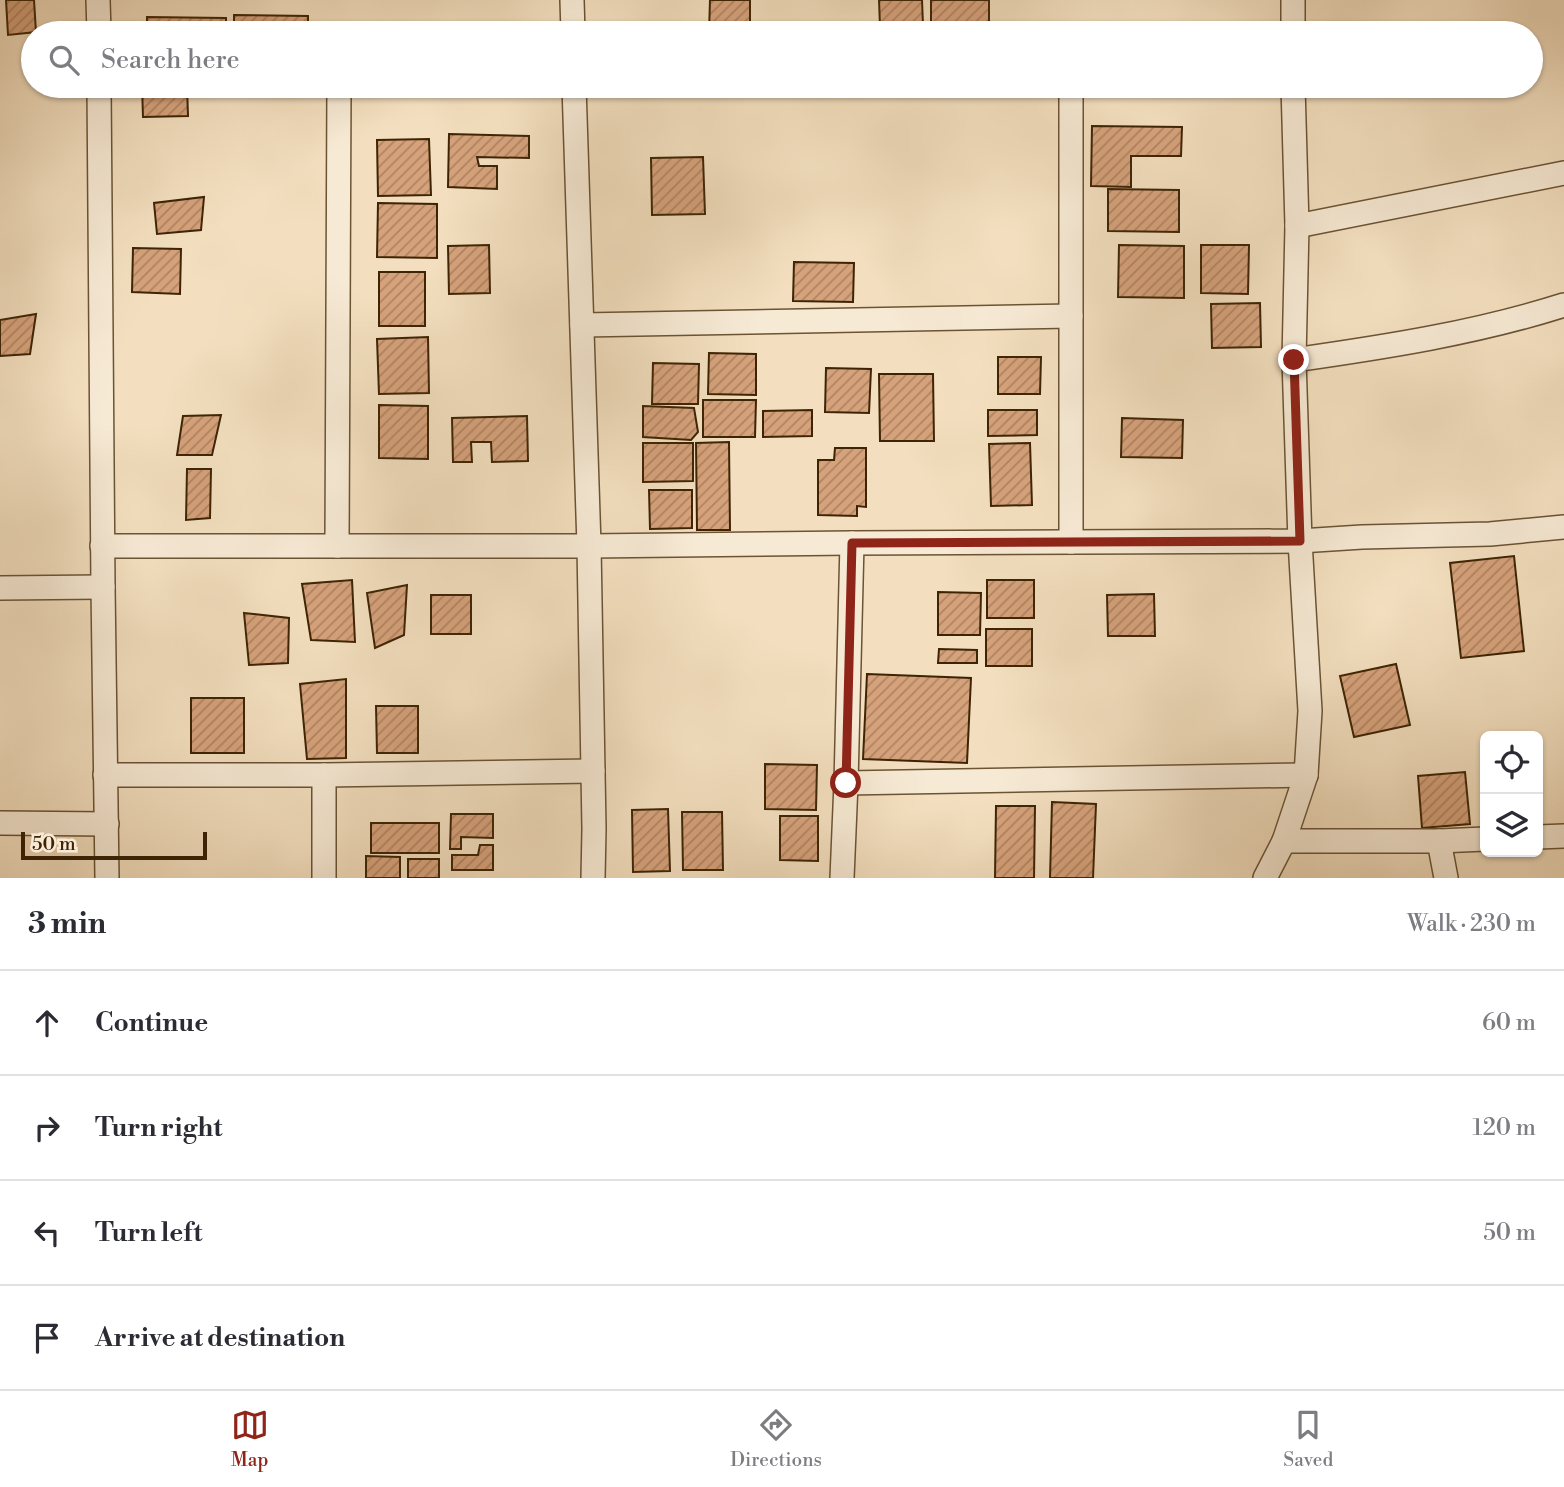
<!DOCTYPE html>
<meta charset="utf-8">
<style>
:root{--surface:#fff;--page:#f2f2f3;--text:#2b2b33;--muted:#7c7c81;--line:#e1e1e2;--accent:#8f2418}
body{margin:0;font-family:"Libre Bodoni",serif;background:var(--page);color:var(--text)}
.controls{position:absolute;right:21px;bottom:21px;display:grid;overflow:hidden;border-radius:10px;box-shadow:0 2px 5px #0004}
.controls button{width:63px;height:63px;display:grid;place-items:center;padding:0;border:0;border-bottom:2px solid var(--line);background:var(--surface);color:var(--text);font:35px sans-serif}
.scale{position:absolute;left:21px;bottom:18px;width:186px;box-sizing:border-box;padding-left:7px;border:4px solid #3e2405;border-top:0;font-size:19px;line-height:24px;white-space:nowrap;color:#3e2405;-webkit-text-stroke:5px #f7ead5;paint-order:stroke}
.stop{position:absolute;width:21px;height:21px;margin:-16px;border:5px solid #8f2418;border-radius:50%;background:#fff}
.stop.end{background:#8f2418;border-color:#fff;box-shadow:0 2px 7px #0008}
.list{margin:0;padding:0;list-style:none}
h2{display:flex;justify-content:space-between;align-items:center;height:91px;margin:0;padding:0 28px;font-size:30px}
h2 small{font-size:23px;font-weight:400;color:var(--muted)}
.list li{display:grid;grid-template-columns:46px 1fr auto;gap:21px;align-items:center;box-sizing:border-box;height:105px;padding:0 28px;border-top:2px solid var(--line)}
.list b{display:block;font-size:26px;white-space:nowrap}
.list em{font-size:23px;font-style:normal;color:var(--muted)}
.icon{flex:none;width:38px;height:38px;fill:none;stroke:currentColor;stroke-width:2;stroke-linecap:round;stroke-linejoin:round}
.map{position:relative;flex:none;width:1564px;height:878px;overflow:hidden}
.search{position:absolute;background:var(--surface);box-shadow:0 2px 5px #0004;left:21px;right:21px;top:21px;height:77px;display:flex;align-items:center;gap:18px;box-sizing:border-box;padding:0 24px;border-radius:38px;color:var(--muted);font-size:26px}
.sheet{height:511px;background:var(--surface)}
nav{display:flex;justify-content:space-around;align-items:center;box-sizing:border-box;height:98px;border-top:2px solid var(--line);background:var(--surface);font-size:19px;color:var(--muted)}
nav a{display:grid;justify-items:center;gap:4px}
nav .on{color:var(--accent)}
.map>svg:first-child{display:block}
</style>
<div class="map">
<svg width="1564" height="878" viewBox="0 0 1564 878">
<defs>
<pattern id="building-hatch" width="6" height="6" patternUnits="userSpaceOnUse" patternTransform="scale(1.75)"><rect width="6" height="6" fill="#d6a27b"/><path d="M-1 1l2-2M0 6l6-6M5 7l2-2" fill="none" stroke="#af8463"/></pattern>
</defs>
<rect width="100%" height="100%" fill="#f3dfbf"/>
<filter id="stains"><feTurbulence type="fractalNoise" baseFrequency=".00286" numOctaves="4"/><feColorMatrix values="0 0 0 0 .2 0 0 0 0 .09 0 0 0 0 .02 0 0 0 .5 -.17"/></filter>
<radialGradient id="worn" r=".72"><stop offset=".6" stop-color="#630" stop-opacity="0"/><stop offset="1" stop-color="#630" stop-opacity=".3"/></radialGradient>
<g fill="url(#building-hatch)" stroke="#3e2405" stroke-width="2">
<path d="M6,0H34L36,32L8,35Z"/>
<path d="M710,0H750V33H709Z"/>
<path d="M879,0H922L923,25L880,26Z"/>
<rect x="931" y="0" width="58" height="22"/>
<path d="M234,15L308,16V33H234Z"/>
<path d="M147,17L226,18V33H147Z"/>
<path d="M142,86H187L188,116L143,117Z"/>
<path d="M1092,126L1182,127L1181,156H1131V187L1091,186Z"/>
<path d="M449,134L529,136V158L477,157L479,166H497V189L448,187Z"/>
<path d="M429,139L431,195L378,196L377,140Z"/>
<path d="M703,157L705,214L652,215L651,158Z"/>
<path d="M1108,189L1179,190V232L1108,231Z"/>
<path d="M204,197L201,230L157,234L154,203Z"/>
<path d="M378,203L437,204V258L377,257Z"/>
<path d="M489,245L490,293L449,294L448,246Z"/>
<path d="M1119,245L1184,246V298L1118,297Z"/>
<path d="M1201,245H1249L1248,294L1201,293Z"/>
<path d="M133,248L181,249L180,294L132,292Z"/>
<path d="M794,262L854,263L853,302L793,301Z"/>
<rect x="379" y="272" width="46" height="54"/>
<path d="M1260,303L1261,347L1212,348L1211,304Z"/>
<path d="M36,314L30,354L0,356V320Z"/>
<path d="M428,337L429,393L379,394L377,339Z"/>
<path d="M709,353L756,354V395L708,394Z"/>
<path d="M998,357H1041L1040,394H998Z"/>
<path d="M653,363L699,364L698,404H652Z"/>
<path d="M826,368L871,369L869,413L825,412Z"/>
<path d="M879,374H933L934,441H880Z"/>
<path d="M703,400H756L755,437H703Z"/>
<path d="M379,405L428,406V459L379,458Z"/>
<path d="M643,406L694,408L698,432L691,440L643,437Z"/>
<path d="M812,410V436L763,437V411Z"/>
<path d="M988,410H1037V435L988,436Z"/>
<path d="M221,415L212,455H177L183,416Z"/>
<path d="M527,416L528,461L492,462L491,442H471L472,462H453L452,418Z"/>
<path d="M1122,418L1183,420L1182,458L1121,457Z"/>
<path d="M729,442L730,530H697L696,443Z"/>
<path d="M643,443H693V481L643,482Z"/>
<path d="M1030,443L1032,505L991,506L989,444Z"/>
<path d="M835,448H866V507L857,506V516L818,515V460H834Z"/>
<path d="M187,469H211L210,518L186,520Z"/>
<path d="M649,490H692V528L650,529Z"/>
<path d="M1514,556L1524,651L1461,658L1450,563Z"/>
<path d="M352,580L355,642L311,640L302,584Z"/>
<rect x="987" y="580" width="47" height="38"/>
<path d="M407,585L404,635L375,648L367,593Z"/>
<path d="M938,592L981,593L980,635H938Z"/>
<path d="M1154,594L1155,636H1108L1107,595Z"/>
<rect x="431" y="595" width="40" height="39"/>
<path d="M244,613L289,618L288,663L249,665Z"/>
<rect x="986" y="629" width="46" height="37"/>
<path d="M939,649L977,650V663H938Z"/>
<path d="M1396,664L1410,725L1354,737L1340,676Z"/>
<path d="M867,674L971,678L967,763L863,759Z"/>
<path d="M346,679V758L307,759L300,684Z"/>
<rect x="191" y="698" width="53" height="55"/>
<path d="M376,706H418V753H377Z"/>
<path d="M765,764L817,765L816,810L765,809Z"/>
<path d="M1465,772L1470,824L1422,828L1418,776Z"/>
<path d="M1052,802L1096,804L1093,878H1050Z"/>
<path d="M996,806H1035L1034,878H995Z"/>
<path d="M668,809L670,871L633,872L632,810Z"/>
<path d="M682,812H722L723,870H683Z"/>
<path d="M451,814H493V838L461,837V849H450Z"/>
<path d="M780,816H818V861L780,860Z"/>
<rect x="371" y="823" width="68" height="30"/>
<path d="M480,845H493V870H452V855H478Z"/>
<path d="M366,856L400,857V878H366Z"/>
<rect x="408" y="859" width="31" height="19"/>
</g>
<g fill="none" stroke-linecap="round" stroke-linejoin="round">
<g stroke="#6b5334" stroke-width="26">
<g id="street">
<path d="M98,0L99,33"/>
<path d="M572,0L573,33"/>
<path d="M1293,0V33"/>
<path d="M99,86L103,587L107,878"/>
<path d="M574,86L589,546L594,829L593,878"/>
<path d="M1071,86V542"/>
<path d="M1297,226L1564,173"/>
<path d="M582,325L1071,316"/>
<path d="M1294,360C1385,347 1476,333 1564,305"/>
<path d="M102,546H589L852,543L1300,541L1362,537L1490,534L1564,527"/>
<path d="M337,546L339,86"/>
<path d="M0,588L103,587"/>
<path d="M105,775H324L593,771"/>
<path d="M846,783L1306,775"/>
<path d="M0,823L107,824"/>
<path d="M1538,837L1564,836"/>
<path d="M1284,841H1439L1485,839"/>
<path d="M1439,841L1446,878"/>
<path d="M324,878V775"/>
<path d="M842,878L846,783L852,543"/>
<path d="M1265,878L1284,841L1306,775L1310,711L1300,541L1294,360L1297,226L1293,86"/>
</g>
</g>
<use href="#street" stroke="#f7ead5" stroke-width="23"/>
</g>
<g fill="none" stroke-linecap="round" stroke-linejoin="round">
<path stroke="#8f2418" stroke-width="9" d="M846,783L852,543L1300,541L1294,360"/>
</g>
<rect width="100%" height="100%" filter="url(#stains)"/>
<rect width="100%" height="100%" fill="url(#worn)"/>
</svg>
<div class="controls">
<button><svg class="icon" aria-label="locate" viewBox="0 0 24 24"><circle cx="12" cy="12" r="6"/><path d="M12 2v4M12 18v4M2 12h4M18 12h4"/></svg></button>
<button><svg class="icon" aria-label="layers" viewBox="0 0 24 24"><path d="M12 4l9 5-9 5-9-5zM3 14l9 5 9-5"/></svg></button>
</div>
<div class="scale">50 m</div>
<div class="stop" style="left:846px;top:783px"></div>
<div class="stop end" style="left:1294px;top:360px"></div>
<div class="search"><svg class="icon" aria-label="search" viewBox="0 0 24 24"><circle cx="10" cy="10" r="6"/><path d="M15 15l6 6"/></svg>Search here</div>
</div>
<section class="sheet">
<h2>3 min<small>Walk · 230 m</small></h2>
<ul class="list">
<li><svg class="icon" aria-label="ahead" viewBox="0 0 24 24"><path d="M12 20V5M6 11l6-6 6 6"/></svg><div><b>Continue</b></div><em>60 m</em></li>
<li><svg class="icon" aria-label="right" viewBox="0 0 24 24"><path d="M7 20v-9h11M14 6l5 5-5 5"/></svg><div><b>Turn right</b></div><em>120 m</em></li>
<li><svg class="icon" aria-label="left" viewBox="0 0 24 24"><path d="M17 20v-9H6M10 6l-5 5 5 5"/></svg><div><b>Turn left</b></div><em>50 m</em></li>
<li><svg class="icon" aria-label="arrive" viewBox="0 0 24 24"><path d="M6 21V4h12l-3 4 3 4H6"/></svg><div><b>Arrive at destination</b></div></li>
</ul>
</section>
<nav>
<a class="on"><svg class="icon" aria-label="map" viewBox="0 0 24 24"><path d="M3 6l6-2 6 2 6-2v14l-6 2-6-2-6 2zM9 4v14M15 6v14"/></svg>Map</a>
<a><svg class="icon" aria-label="directions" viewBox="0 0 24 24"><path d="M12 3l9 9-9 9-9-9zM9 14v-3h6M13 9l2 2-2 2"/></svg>Directions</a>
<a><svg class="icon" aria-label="saved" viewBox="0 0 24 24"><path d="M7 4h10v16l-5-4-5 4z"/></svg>Saved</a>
</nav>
